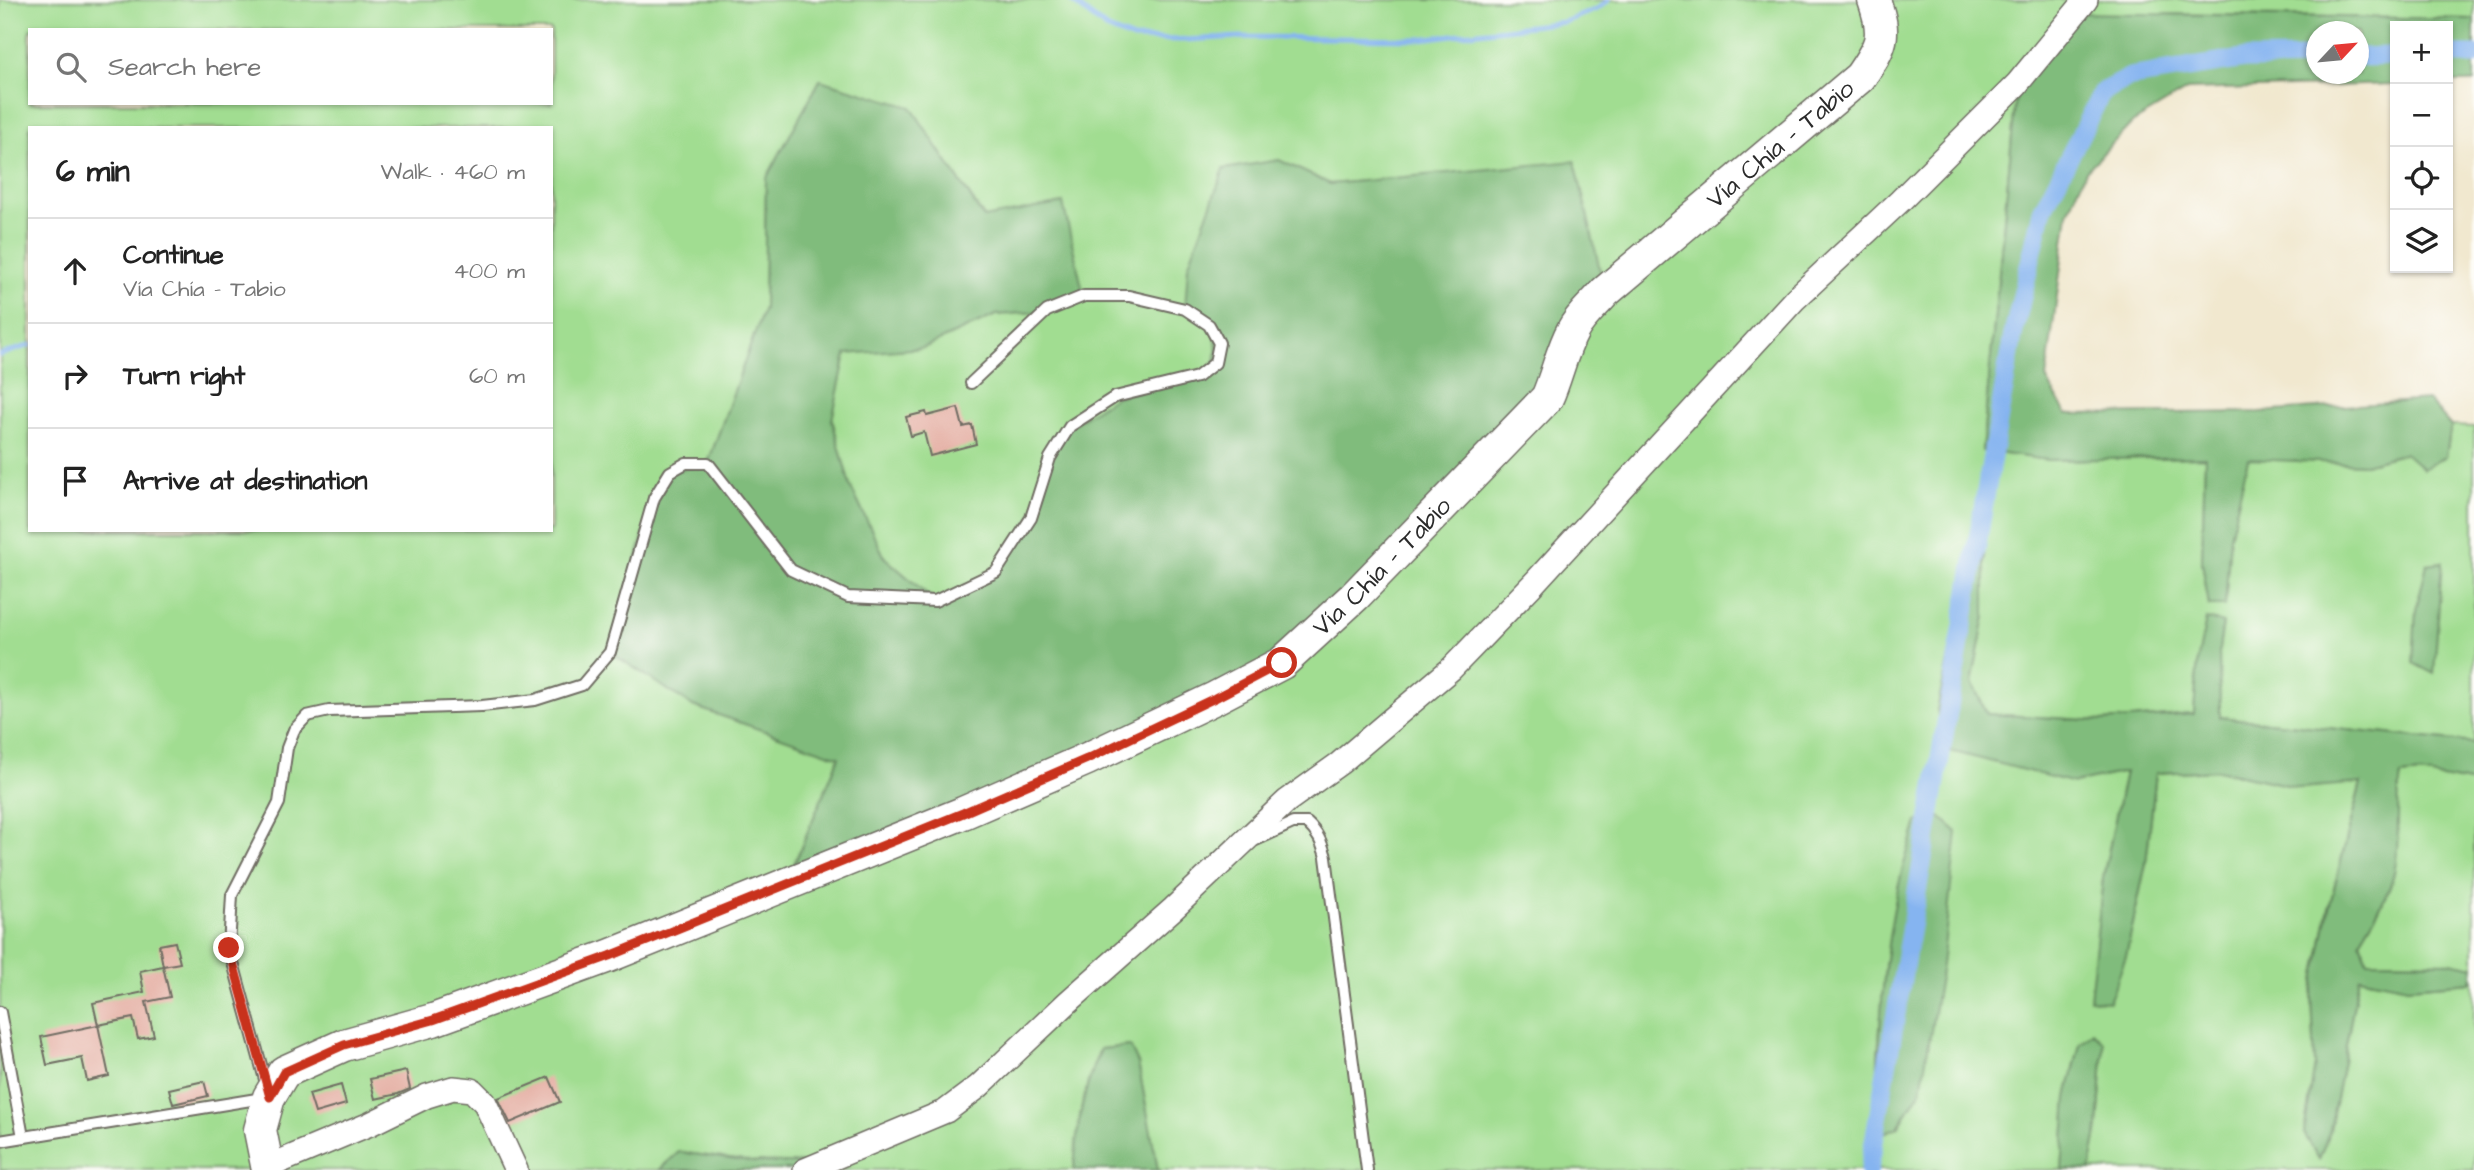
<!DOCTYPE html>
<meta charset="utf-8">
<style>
:root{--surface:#fff;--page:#f6f6f6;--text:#222;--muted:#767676;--line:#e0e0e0}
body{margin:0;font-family:"Architects Daughter",sans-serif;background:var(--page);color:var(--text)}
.controls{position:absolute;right:21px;top:21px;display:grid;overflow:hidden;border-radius:0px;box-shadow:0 2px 5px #0004}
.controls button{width:63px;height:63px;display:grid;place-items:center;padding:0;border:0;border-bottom:2px solid var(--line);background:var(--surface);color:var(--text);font:35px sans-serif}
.compass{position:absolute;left:2306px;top:21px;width:63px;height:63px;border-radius:50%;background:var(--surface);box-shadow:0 2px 5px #0004;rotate:64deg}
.stop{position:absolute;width:21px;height:21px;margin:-16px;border:5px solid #c8321e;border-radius:50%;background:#fff}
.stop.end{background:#c8321e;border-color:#fff;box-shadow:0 2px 7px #0008}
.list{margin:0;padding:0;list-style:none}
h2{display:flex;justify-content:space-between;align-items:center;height:91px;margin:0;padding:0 28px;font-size:30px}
h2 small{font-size:23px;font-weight:400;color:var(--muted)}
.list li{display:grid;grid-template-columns:46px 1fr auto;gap:21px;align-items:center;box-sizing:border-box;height:105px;padding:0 28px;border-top:2px solid var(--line)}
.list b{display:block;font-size:26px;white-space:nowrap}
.list p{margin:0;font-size:23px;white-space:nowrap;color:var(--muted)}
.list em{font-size:23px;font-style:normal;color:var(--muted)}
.icon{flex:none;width:38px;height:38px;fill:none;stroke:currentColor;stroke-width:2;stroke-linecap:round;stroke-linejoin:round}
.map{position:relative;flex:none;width:2474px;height:1170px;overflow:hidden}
.search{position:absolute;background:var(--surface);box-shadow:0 2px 5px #0004;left:28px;top:28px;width:525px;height:77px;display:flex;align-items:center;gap:18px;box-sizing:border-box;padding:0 24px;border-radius:0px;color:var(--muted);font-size:26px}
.panel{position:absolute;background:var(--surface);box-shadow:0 2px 5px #0004;left:28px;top:126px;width:525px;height:406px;border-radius:0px}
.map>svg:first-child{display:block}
</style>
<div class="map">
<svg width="2474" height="1170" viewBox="0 0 2474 1170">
<rect width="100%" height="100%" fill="#fdfcf7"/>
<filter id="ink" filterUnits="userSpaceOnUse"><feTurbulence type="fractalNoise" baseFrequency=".0143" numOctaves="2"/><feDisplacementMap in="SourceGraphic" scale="14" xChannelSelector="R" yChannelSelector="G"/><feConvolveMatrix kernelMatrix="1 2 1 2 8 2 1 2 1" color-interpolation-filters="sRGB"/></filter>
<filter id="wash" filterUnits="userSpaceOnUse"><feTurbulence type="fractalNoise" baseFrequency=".00686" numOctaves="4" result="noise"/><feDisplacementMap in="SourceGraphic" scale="28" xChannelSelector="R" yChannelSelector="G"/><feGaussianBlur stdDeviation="1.57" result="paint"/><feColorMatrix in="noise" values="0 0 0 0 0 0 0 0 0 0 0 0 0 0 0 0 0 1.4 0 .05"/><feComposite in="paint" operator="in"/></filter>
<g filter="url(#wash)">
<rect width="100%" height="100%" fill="#f1e8cf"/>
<g fill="#a1dd91" stroke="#66845e" stroke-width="2" fill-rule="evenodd">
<path d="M0,0H2474V19L2167,14L2017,84L1982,451L2048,460L2205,457L2202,562L2209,606H2225L2230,537L2248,458L2365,464L2405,453L2446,456L2451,426L2474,427V743L2220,717L2219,649L2223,624L2198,658L2194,714L2102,721L1987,714L1972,683L1985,616L1970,564L1937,710L2074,783L2125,772L2103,878L2091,999L2109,1002L2126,956L2146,863L2156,773L2218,770L2301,788L2361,782L2328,912L2312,996L2315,1065L2304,1133L2319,1159L2330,1130L2359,977L2409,987L2471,982L2474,975V1170H2090L2098,1127L2104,1043L2093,1033L2080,1045L2067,1097L2062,1170H1158L1138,1063L1129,1046L1100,1049C1082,1092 1077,1124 1074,1170H805L817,1164L751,1162L679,1152L658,1170H0ZM30,30H551V103H30ZM911,108L1047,311L996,315L923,348L846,353L832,419L850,486L885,558L935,601L996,572L1031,518L1215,363L1219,343L1209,325L1279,160L1330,184L1575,162L786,882L840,757L693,706L708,463L764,308L766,179ZM30,128H551V530H30ZM1917,823L1877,1135L1878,1053L1885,965L1899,883Z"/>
<path d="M2421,774L2474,784V967L2450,962L2367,961L2360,941L2383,903L2397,826V796L2401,776Z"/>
</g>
<g fill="#80bc7b" stroke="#567453" stroke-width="2" fill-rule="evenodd">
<path d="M2075,13L2474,19V82H2448V26H2395V84L2187,90L2132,123L2086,171L2068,213L2046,378L2066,414L2260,412L2428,400L2451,426L2446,456L2423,469L2405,453L2365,464L2248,459L2230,537L2225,606H2209L2202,562L2205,457L2048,460L1982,451L2017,84ZM2316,32H2358V74H2316Z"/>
<path d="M820,80L911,107L984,218L1063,203L1084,296L1047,311L996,315L923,348L846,354L832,420L850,486L885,558L935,601L996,572L1031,518L1050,458L1070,426L1115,397L1197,377L1215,363C1221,330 1210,326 1185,309L1188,266L1224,169L1279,160L1330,184L1575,161L1605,292L1554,381L1282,663L786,884L839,757L693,706L610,652L654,498L670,472L708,463L764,308L766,179Z"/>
<path d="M1985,555V616L1972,683L1987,714L2102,721L2194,714L2198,658L2206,619L2223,623L2219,649L2220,717L2474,743V784L2421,774L2401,776C2395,808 2401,842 2394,873C2388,898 2372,920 2360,941L2368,961L2450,962L2474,967L2472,982L2408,987L2359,977L2330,1130L2319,1159L2304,1133L2315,1065L2312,996L2328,912L2361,783L2301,788L2218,770L2156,773L2146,863L2126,956L2109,1002L2090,999L2103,878L2125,772L2074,783L1946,750L1937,710L1970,564Z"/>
<path d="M2442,562L2434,674L2413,663L2416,610L2427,564Z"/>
<path d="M1940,817L1957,832L1942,965L1921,1090L1898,1127L1877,1136C1878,1052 1880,967 1899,884C1903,863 1911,843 1917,822Z"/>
<path d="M2093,1032L2104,1043L2098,1127L2090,1170H2062L2067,1097L2080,1044Z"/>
<path d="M1130,1046L1138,1063L1158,1170H1074C1077,1124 1082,1092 1101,1049Z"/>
<path d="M679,1152L751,1162L819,1164L805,1170H659Z"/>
</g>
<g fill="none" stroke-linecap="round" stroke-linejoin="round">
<g stroke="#85b4f0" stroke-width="5">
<path d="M1070,0L1106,28L1133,39L1184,40L1240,37L1419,39L1564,22L1597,9L1609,0"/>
<path d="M0,355L30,345"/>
</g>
<g stroke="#85b4f0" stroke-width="19">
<path d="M2448,55H2474"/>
<path d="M2358,57L2395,56"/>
<path d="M1869,1170L2013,335L2042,211L2102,92L2130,77L2244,59L2316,58"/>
</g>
</g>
<g id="blocks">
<g fill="#e5b0a5">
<path d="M958,408L963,427L972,425L976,444L930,456L924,432L911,436L906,417L926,412L927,416Z"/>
<path d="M175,942L180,963L163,966L159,945Z"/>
<path d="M163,966L170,997L146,1002L154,1036L138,1039L133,1018L98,1025L93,1003L144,992L140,971Z"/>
<path d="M98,1025L109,1076L87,1081L82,1058L47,1065L41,1037Z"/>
<path d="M406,1071L410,1089L398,1094L375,1099L370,1079Z"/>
<path d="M549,1077L560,1102L510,1123L498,1098Z"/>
<path d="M204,1081L208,1096L173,1104L169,1089Z"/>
<path d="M341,1085L346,1104L315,1113L309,1094Z"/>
</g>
</g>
</g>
<g filter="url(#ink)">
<use href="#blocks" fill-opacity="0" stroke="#706d64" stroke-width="2"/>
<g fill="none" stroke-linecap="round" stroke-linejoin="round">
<g stroke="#706d64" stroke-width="14">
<g id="lane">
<path d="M1256,840L1293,823H1307C1318,833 1322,843 1326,857L1367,1170"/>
<path d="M0,1012L23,1137"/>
<path d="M267,1087L229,948L232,895L279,803L287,748L294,730L307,716L329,711L482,706L535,700L582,685L610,652L654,498L670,472L686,463H708L791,570L848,597L935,601L996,572L1031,518L1050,458L1070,426L1115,397L1197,377L1215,363L1219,343L1209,325L1185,309L1129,296H1084L1047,311L971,383"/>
<path d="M0,1141L263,1098"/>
</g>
</g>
<g stroke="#706d64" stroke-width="26">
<g id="street">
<path d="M267,1167L370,1124L427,1096L453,1088L472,1090L485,1103L516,1170"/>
<path d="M805,1170L946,1111L978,1087L1068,1002L1173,909L1287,801L1340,763L1451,669L1535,582L1795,299L1900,201L2017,84L2086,0"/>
</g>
</g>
<g stroke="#706d64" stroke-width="35">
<g id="secondary">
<path id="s1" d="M268,1170L260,1130L269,1097L284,1072L344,1045L433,1020L609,956L963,813L1087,759L1215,698L1282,663L1355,596L1547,398C1557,376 1561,352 1573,330C1580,316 1595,304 1605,292L1860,77C1882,45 1887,37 1874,0"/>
</g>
</g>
<use href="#lane" stroke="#fff" stroke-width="10"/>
<use href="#street" stroke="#fff" stroke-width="23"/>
<use href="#secondary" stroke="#fff" stroke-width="32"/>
</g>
</g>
<g fill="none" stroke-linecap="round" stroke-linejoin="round" filter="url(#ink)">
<path stroke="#c8321e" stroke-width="9" d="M229,948L270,1097L284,1072L344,1045L433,1020L610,956L963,813L1087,759L1215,698L1282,663"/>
</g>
<g text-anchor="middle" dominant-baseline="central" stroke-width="7" stroke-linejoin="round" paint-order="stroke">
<g font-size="26" fill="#2b2b2b" stroke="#fdfcf7">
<text stroke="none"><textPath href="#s1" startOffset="1911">Vía Chía - Tabio</textPath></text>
<text stroke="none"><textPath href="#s1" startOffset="1323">Vía Chía - Tabio</textPath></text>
</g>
</g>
</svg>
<div class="controls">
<button>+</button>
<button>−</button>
<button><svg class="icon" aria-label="locate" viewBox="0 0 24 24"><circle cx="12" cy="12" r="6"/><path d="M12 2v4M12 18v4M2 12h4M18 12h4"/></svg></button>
<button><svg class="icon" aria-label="layers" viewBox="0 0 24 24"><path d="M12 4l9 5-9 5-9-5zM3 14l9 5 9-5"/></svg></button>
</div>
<svg class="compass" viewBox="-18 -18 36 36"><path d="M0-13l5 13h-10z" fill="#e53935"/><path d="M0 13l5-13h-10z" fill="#767676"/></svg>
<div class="stop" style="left:1282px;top:663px"></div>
<div class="stop end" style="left:229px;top:948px"></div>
<div class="search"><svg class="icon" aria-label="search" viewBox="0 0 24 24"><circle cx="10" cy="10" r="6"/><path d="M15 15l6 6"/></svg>Search here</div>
<section class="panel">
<h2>6 min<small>Walk · 460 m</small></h2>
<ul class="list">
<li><svg class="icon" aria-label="ahead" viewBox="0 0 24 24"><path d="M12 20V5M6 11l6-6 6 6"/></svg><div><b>Continue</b><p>Vía Chía - Tabio</p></div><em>400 m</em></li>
<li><svg class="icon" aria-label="right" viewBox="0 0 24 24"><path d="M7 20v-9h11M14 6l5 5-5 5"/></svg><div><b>Turn right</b></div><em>60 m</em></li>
<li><svg class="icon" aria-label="arrive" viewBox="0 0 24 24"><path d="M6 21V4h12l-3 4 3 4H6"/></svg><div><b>Arrive at destination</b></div></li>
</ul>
</section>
</div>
